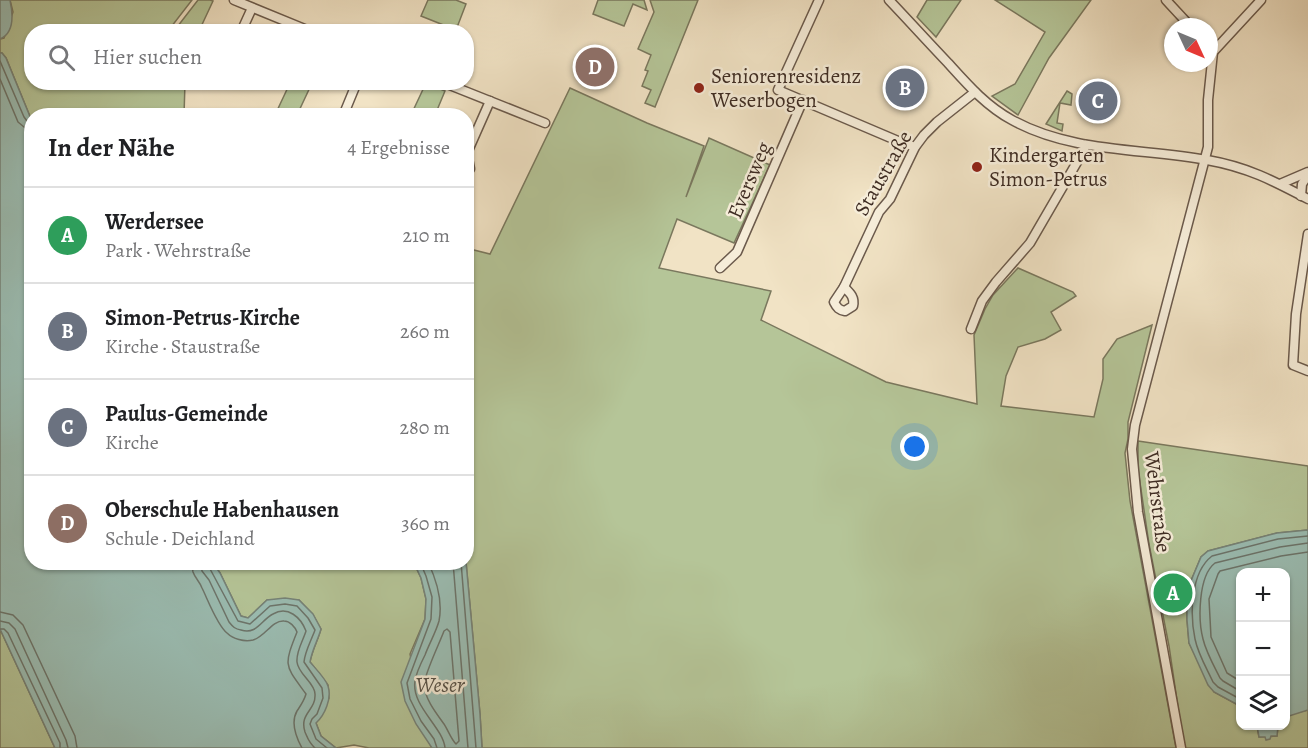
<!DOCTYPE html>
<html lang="de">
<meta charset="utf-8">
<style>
:root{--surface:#fff;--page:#f6f6f6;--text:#202124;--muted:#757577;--line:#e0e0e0;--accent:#8f2418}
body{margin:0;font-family:Alegreya,serif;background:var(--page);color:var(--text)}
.controls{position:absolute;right:18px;bottom:18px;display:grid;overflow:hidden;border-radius:12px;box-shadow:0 2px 4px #0004}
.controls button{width:54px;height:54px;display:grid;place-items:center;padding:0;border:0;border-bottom:2px solid var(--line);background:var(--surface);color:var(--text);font:30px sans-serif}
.compass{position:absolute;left:1164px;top:18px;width:54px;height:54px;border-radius:50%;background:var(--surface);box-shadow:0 2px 4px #0004;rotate:134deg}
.you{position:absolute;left:915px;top:447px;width:21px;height:21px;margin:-15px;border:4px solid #fff;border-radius:50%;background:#1a73e8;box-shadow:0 0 0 9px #1a73e833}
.badge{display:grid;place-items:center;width:39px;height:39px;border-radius:50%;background:var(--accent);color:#fff;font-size:20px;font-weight:700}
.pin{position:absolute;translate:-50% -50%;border:3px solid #fff;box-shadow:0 2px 6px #0006}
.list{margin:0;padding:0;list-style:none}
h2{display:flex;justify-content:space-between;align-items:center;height:78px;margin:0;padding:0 24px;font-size:26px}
h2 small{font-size:20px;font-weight:400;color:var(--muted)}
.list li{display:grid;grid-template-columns:39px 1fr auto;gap:18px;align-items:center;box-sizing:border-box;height:96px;padding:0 24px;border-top:2px solid var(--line)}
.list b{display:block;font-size:22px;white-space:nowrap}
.list p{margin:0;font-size:20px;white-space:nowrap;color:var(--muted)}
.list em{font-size:20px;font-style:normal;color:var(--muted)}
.icon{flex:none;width:33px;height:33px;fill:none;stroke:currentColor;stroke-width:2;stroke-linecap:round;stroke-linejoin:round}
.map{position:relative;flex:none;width:1308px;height:748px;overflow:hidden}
.search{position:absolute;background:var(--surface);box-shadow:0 2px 4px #0004;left:24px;top:24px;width:450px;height:66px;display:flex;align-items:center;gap:15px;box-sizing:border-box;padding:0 21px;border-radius:24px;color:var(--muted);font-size:22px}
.panel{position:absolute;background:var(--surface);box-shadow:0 2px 4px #0004;left:24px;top:108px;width:450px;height:462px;border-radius:24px}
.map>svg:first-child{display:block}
</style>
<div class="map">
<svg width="1308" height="748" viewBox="0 0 1308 748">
<rect width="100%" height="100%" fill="#f1e3c5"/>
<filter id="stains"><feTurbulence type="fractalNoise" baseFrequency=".00333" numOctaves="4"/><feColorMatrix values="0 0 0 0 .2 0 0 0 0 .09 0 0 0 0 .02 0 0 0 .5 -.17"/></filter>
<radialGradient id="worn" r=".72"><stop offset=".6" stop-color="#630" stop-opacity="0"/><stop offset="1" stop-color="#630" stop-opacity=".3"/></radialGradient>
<g fill="#b5c598" stroke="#7a785e" stroke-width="1.5">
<path d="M10,0H192L168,31L32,32V82L185,83L184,115L32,116L31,119L6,58L2,53H0V39L4,38L13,12Z"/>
<path d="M198,0H210L213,1L199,31H174Z"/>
<path d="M428,0H456L466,4L456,30L421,16Z"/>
<path d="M598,0H644L647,10L633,4L624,26L593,14Z"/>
<path d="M650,0H698L655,107L645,103L651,90L642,86L648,71L645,70L651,55L638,49L654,12Z"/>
<path d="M927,0H961L936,37L917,17Z"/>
<path d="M995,0H1091L1049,58L1018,115L992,96L1015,84L1045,32Z"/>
<path d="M290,83H312L297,115H275Z"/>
<path d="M426,83L445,91L435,115H411Z"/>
<path d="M570,88L647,123L704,146L686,197L709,138L770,165L734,243L677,219L659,268L771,291L761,320L886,382L977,404L974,335L985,309L993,295L1018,268L1073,292L1076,296L1051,312L1061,330L1045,339L1018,347L1006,376L1001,406L1094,417L1103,379V359L1117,339L1152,325L1128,422V439L1125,453L1130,501L1176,748H482L480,714L466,562V248L490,254Z"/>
<path d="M1067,91L1072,94L1071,105L1060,103L1057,123L1063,124L1062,131L1046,124Z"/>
<path d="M1138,441L1308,466V530L1277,533L1208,551L1201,557L1188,588L1187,597V620L1189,643L1214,692L1240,706V726H1257L1259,737L1277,736L1278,726H1286V717L1287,715L1308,710V748H1184L1169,646L1149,544L1138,469Z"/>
<path d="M213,563H414L421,578L426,599L425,619L410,654L429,742L432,748H369L354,745L336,748L321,736L316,723L329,698L328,685L310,662C312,650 318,640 321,629L313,615L299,600H267L248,618L241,616L220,573Z"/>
<path d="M0,629L55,748H0Z"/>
</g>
<g fill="#9bbeb4" stroke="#76847a" stroke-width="1.5">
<path d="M0,0H10C13,14 15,33 0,39Z"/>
<path d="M0,53H2L6,58L31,119L32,562L213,563L220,573L241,616L248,618L267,600L285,598L299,600L313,614L321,629C318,640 312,650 310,662C315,668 326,679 328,686C332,698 325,715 316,723L321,736L336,748H55L0,629Z"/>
<path d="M1308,530V710L1286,717V572H1240V706L1214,692L1208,685L1189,643L1187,620V597L1188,588L1201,557L1208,551L1277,533Z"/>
<path d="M466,562L480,714L482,748H432L416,724L405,701L401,682L425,619L426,599L421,578L414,563Z"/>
<path d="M1257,726H1278L1277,736H1271L1270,739L1266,740L1265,737H1259Z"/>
</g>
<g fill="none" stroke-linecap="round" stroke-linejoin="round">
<g stroke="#6c756c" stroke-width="1.5">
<path d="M0,61L24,117L27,121L32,122"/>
<path d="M0,79L18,122L24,127L32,129"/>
<path d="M192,562C192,567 192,568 193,572C195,578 200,582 202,588C208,600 217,625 227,633C233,639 244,642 253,640C265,637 272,620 284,621C290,621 295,627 297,632C283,667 285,665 306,694C304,701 301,705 297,711C290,723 296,737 302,748"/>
<path d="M201,562L202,571L209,580L229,622C233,627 235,629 241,630C257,635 261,620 273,614C288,605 301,618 306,631C303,641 296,651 297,662C298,674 315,683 315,694C316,711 299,713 305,732C308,739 309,743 315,748"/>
<path d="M208,562L209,567L238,621L250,624L270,606L285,604L297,606L308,618L315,630C311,641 305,651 304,662L322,688L323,698L317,714L312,719L310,724L316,739L327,748"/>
<path d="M420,562L426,576L432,597L431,619L407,683L410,699L421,721L434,739L437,748"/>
<path d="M428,562C437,581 443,601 439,621C436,632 429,644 425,655C421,663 416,673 415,681C411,706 443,727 445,748"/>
<path d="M453,562L468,748"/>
<path d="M461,562L476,748"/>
<path d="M0,612L13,615L23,625L75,736L77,748"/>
<path d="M0,621L9,623L15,629L66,740L68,748"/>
<path d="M0,629H4L8,633L60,743V748"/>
<path d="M447,629L450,632L459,741L456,744C451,739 448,730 444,724C436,713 425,699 424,685C424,675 440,642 444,631Z"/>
<path d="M1240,681L1227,673L1211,637L1209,599L1218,574L1220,571L1281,556L1308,552"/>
<path d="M1240,691L1223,681L1220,678C1214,666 1206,652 1203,639C1198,620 1198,576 1215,563L1280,547L1308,543"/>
<path d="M1240,699L1218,687L1213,682C1207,669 1198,654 1195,639C1190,615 1190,573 1212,556L1278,539L1308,536"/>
</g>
<g stroke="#6b5a4c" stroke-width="11">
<g id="minor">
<path d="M234,0L312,32"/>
<path d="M819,0L778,90L898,141L915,147"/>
<path d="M889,0C909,21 928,42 948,63C967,84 986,106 1012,120C1072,153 1142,148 1207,160C1247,167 1272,180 1308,199"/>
<path d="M1166,0L1191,27"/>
<path d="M241,32L252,8"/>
<path d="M1213,52L1261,0"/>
<path d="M442,82L545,123"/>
<path d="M343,116L357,82"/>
<path d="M470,169L467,153L490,101"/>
<path d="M1280,184L1308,172"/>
<path d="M1301,196L1302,184L1308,175"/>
<path d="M1308,234L1296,314L1293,365L1308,371"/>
<path d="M720,268L737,252L803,100"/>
<path d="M844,287L879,212L890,199L915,147L924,135L937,122L975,92"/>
<path d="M844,287C850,293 855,297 853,306L845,311C839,310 837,308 834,302Z"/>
<path d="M971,329L982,301L996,282L1030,243L1080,157L1086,145"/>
<path d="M1181,748L1138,512L1132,449L1135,425L1208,147V100L1213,52L1209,47"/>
</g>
</g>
<use href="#minor" stroke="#f6edd9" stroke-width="8"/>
</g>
<g fill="#8f2418" stroke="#f6edd9" stroke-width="2">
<circle cx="699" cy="88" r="6"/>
<circle cx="977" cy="167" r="6"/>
</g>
<g text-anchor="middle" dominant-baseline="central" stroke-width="5" stroke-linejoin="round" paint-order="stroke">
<g font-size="21" fill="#3e2c23" stroke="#f6edd9" text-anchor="start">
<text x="711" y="76">Seniorenresidenz<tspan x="711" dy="24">Weserbogen</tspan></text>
<text x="989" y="155">Kindergarten<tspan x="989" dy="24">Simon-Petrus</tspan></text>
</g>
<g font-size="21" fill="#3e2c23" stroke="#f6edd9">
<text transform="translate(883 173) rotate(-60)">Staustraße</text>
<text transform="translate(749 180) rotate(-67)">Eversweg</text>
<text transform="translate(1158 502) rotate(83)">Wehrstraße</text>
</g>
<g font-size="22" font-style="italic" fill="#555047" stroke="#f6edd9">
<text x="440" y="685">Weser</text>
</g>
</g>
<rect width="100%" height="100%" filter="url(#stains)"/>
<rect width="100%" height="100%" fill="url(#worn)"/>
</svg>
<div class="controls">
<button>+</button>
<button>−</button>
<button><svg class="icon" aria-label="layers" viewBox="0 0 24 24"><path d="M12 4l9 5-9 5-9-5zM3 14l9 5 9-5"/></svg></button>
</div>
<svg class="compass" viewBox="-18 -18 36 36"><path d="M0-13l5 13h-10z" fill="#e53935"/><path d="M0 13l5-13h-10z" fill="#757577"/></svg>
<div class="you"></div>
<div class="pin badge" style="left:1173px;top:593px;background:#2e9e5b">A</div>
<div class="pin badge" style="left:905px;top:88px;background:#6b7280">B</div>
<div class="pin badge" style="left:1098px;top:101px;background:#6b7280">C</div>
<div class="pin badge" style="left:595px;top:67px;background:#8d6e63">D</div>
<div class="search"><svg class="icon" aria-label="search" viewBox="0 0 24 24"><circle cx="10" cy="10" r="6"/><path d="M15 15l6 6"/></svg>Hier suchen</div>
<section class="panel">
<h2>In der Nähe<small>4 Ergebnisse</small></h2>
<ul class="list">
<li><span class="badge" style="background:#2e9e5b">A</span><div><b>Werdersee</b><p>Park · Wehrstraße</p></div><em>210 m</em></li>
<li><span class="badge" style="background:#6b7280">B</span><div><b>Simon-Petrus-Kirche</b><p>Kirche · Staustraße</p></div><em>260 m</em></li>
<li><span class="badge" style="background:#6b7280">C</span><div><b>Paulus-Gemeinde</b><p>Kirche</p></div><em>280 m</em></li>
<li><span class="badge" style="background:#8d6e63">D</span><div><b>Oberschule Habenhausen</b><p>Schule · Deichland</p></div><em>360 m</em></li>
</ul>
</section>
</div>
